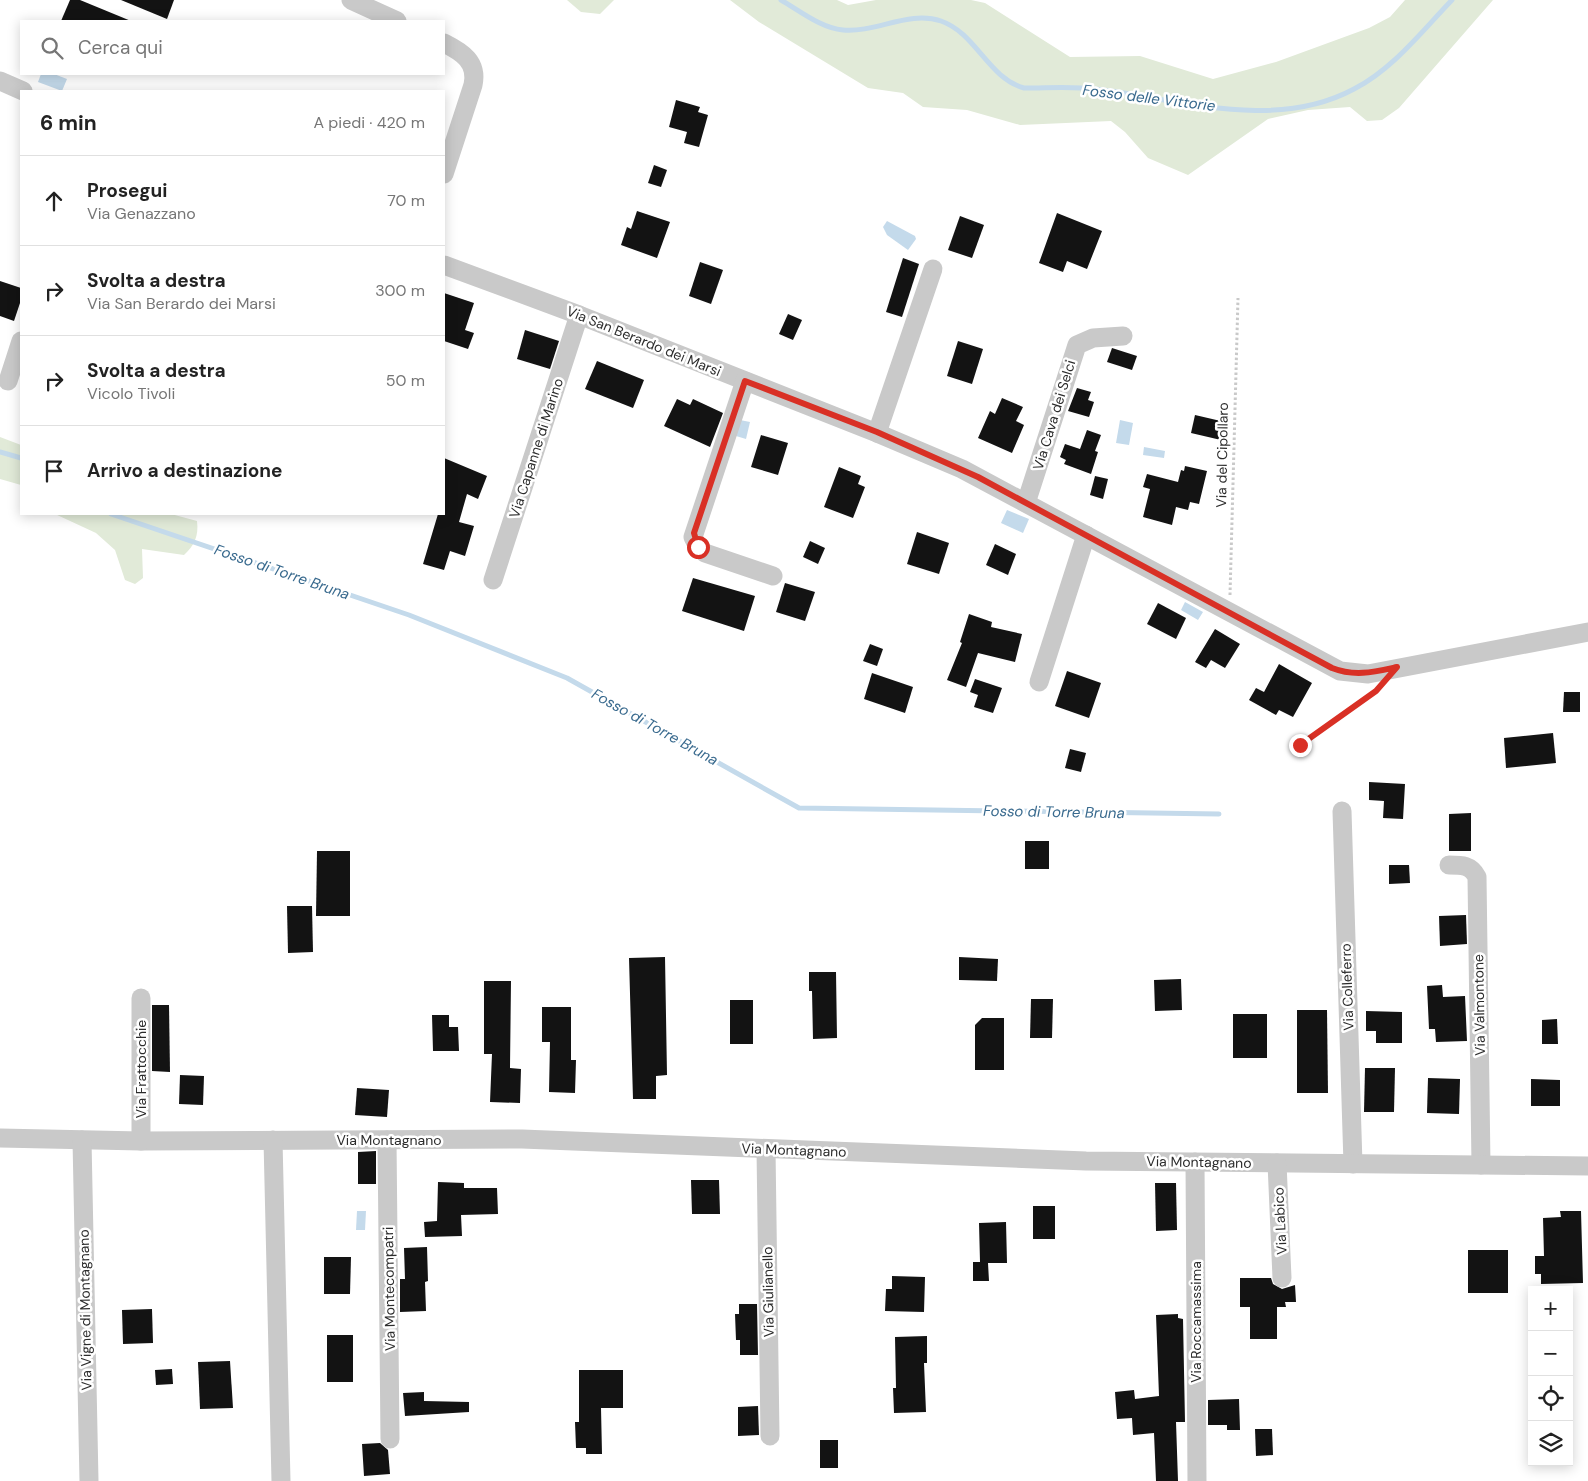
<!DOCTYPE html>
<html lang="it">
<meta charset="utf-8">
<style>
:root{--surface:#fff;--page:#f6f6f6;--text:#222;--muted:#767676;--line:#e0e0e0}
body{margin:0;font-family:"DM Sans",sans-serif;background:var(--page);color:var(--text)}
.controls{position:absolute;right:15px;bottom:15px;display:grid;overflow:hidden;border-radius:0px;box-shadow:0 2px 12px #0003}
.controls button{width:45px;height:45px;display:grid;place-items:center;padding:0;border:0;border-bottom:1px solid var(--line);background:var(--surface);color:var(--text);font:25px sans-serif}
.stop{position:absolute;width:15px;height:15px;margin:-11px;border:4px solid #d93025;border-radius:50%;background:#fff}
.stop.end{background:#d93025;border-color:#fff;box-shadow:0 1px 5px #0008}
.list{margin:0;padding:0;list-style:none}
h2{display:flex;justify-content:space-between;align-items:center;height:65px;margin:0;padding:0 20px;font-size:21px}
h2 small{font-size:16px;font-weight:400;color:var(--muted)}
.list li{display:grid;grid-template-columns:32px 1fr auto;gap:15px;align-items:center;box-sizing:border-box;height:90px;padding:0 20px;border-top:1px solid var(--line)}
.list b{display:block;font-size:19px;white-space:nowrap}
.list p{margin:0;font-size:16px;white-space:nowrap;color:var(--muted)}
.list em{font-size:16px;font-style:normal;color:var(--muted)}
.icon{flex:none;width:28px;height:28px;fill:none;stroke:currentColor;stroke-width:2;stroke-linecap:round;stroke-linejoin:round}
.map{position:relative;flex:none;width:1588px;height:1481px;overflow:hidden}
.search{position:absolute;background:var(--surface);box-shadow:0 2px 12px #0003;left:20px;top:20px;width:425px;height:55px;display:flex;align-items:center;gap:12px;box-sizing:border-box;padding:0 18px;border-radius:0px;color:var(--muted);font-size:19px}
.panel{position:absolute;background:var(--surface);box-shadow:0 2px 12px #0003;left:20px;top:90px;width:425px;height:425px;border-radius:0px}
.map>svg:first-child{display:block}
</style>
<div class="map">
<svg width="1588" height="1481" viewBox="0 0 1588 1481">
<rect width="100%" height="100%" fill="#fff"/>
<g fill="#e1ead8">
<path d="M567,0H614L600,14L581,12Z"/>
<path d="M730,0H837L848,5L876,0H971L985,3L1070,57L1140,56L1213,79L1276,62L1369,28L1390,17L1405,0H1493L1399,108L1382,120L1367,121L1350,107L1308,110L1268,119L1188,175L1148,158L1125,132L1111,121L1020,125L967,110L923,107L903,93L868,88L759,22Z"/>
<path d="M0,437L21,445V485L0,479Z"/>
<path d="M55,514H171L197,521C199,536 194,546 184,555L142,549L143,578L135,584L125,580L115,550L96,533Z"/>
</g>
<g fill="#c4daeb">
<path d="M41,74H54L67,79L62,91L38,82Z"/>
<path d="M887,221L915,236L916,239L908,250L887,235L883,227Z"/>
<path d="M740,420L750,422L746,439L736,436Z"/>
<path d="M1120,420L1133,423L1129,445L1116,443Z"/>
<path d="M1144,447L1165,451L1164,458L1143,455Z"/>
<path d="M1007,510L1029,519L1023,533L1001,523Z"/>
<path d="M1185,602L1203,612L1198,620L1181,610Z"/>
<path d="M357,1211H366L365,1230H356Z"/>
</g>
<g fill="none" stroke-linecap="round" stroke-linejoin="round">
<g stroke="#c4daeb" stroke-width="5">
<path d="M781,0C800,11 821,28 843,30C876,33 909,10 941,21C976,33 988,78 1024,88C1048,88 1072,86 1096,89C1179,99 1274,132 1354,89C1393,69 1422,31 1452,0"/>
<path d="M0,452L21,458"/>
<path d="M111,514L409,615L567,678L799,808L1219,814"/>
</g>
</g>
<g fill="#131313">
<path d="M70,0H80L131,21H61Z"/>
<path d="M121,0H174L167,19Z"/>
<path d="M676,100L700,107L698,112L708,115L699,147L684,143L687,132L669,127Z"/>
<path d="M654,165L667,170L661,187L648,183Z"/>
<path d="M637,211L670,222L657,258L621,245L627,227L631,229Z"/>
<path d="M1057,213L1102,231L1087,269L1067,261L1063,272L1039,263Z"/>
<path d="M960,216L984,225L972,258L948,250Z"/>
<path d="M903,258L919,264L902,317L886,312Z"/>
<path d="M700,262L723,270L711,304L689,296Z"/>
<path d="M0,281L21,288V300L14,321L0,316Z"/>
<path d="M444,293L474,303L465,330L474,333L468,349L444,341Z"/>
<path d="M788,314L802,320L793,340L779,334Z"/>
<path d="M525,330L559,341L550,369L517,359Z"/>
<path d="M958,341L983,349L972,384L947,376Z"/>
<path d="M1112,348L1137,356L1132,370L1107,362Z"/>
<path d="M597,361L644,380L633,408L585,389Z"/>
<path d="M1077,388L1091,392L1088,400L1094,402L1089,417L1068,411Z"/>
<path d="M1002,398L1023,407L1016,421L1024,425L1012,453L978,438L990,411L995,414Z"/>
<path d="M677,399L690,405L693,399L723,413L710,447L664,426Z"/>
<path d="M1195,415L1225,422L1221,440L1191,433Z"/>
<path d="M1087,430L1101,435L1095,451L1098,452L1091,474L1064,464L1066,460L1060,457L1065,444L1080,449Z"/>
<path d="M761,435L788,443L778,475L751,467Z"/>
<path d="M444,458L487,476L478,499L467,494L459,522L474,526L465,556L450,551L444,570L423,564L438,514H444Z"/>
<path d="M1185,466L1207,471L1199,504L1190,502L1188,510L1176,507L1172,525L1143,517L1150,489L1143,487L1147,474L1178,482L1181,470L1184,471Z"/>
<path d="M839,467L861,476L858,484L865,487L853,518L824,507Z"/>
<path d="M1095,476L1108,479L1103,499L1090,495Z"/>
<path d="M917,532L949,543L939,574L907,564Z"/>
<path d="M810,541L825,548L818,564L803,557Z"/>
<path d="M995,544L1016,554L1008,575L986,565Z"/>
<path d="M693,578L755,596L744,631L682,611Z"/>
<path d="M785,583L815,592L805,621L776,612Z"/>
<path d="M1158,603L1186,618L1176,639L1147,624Z"/>
<path d="M969,614L992,622L991,627L1022,634L1015,662L978,653L966,687L947,680L962,643L960,642Z"/>
<path d="M1215,629L1240,644L1225,668L1211,660L1206,668L1195,662Z"/>
<path d="M870,644L883,649L877,666L863,661Z"/>
<path d="M1279,664L1312,683L1293,717L1279,710L1276,715L1249,700L1256,688L1264,692Z"/>
<path d="M1067,671L1101,683L1089,718L1055,706Z"/>
<path d="M872,673L913,687L905,713L864,699Z"/>
<path d="M975,679L1002,688L993,713L974,707L978,695L970,692Z"/>
<path d="M1564,692H1580V712H1563Z"/>
<path d="M1553,733L1556,763L1506,768L1504,738Z"/>
<path d="M1070,749L1086,753L1081,772L1065,768Z"/>
<path d="M1369,782L1405,784L1403,819L1383,818L1384,801L1369,800Z"/>
<path d="M1471,813V851H1449V814Z"/>
<rect x="1025" y="841" width="24" height="28"/>
<path d="M317,851H350V916H316Z"/>
<path d="M1389,865H1409L1410,883L1389,884Z"/>
<path d="M287,906H312L313,952L288,953Z"/>
<path d="M1466,915L1467,944L1440,946L1439,916Z"/>
<path d="M665,957L667,1075L656,1076V1099H633L629,958Z"/>
<path d="M959,957L998,959L997,981L959,980Z"/>
<path d="M809,972H836L837,1038L813,1039L812,991H809Z"/>
<path d="M1181,979L1182,1010L1155,1011L1154,980Z"/>
<path d="M484,981H511L510,1068L521,1069L520,1103L490,1102L492,1054H484Z"/>
<path d="M1442,985L1443,997L1465,996L1467,1041L1436,1042L1435,1029H1429L1427,986Z"/>
<path d="M1031,999H1053L1052,1038H1030Z"/>
<rect x="730" y="1000" width="23" height="44"/>
<path d="M152,1005H169L170,1072L152,1071Z"/>
<path d="M542,1007H571V1060H576L575,1093L549,1092L550,1042H542Z"/>
<path d="M1297,1010H1327L1328,1093H1297Z"/>
<path d="M1366,1011L1402,1012V1043H1376V1031H1366Z"/>
<rect x="1233" y="1014" width="34" height="44"/>
<path d="M432,1015H449V1027H458L459,1051H433Z"/>
<path d="M982,1018H1004V1070H975V1025Z"/>
<path d="M1557,1019L1558,1044H1542V1020Z"/>
<path d="M1365,1068H1395L1394,1112H1364Z"/>
<path d="M180,1075L204,1076L203,1105L179,1104Z"/>
<path d="M1428,1078L1460,1079L1459,1114L1427,1113Z"/>
<path d="M1531,1079L1560,1080V1106H1531Z"/>
<path d="M357,1088L389,1090L387,1117L355,1115Z"/>
<path d="M376,1151V1184H358V1152Z"/>
<path d="M691,1180H719L720,1214H692Z"/>
<path d="M438,1182L464,1183V1188H497L498,1214L461,1215L462,1236L425,1237L424,1222L437,1221Z"/>
<path d="M1155,1183H1176L1177,1230L1156,1231Z"/>
<rect x="1033" y="1206" width="22" height="33"/>
<path d="M1560,1211H1581L1583,1283L1541,1284V1274H1535V1256H1544L1543,1218L1561,1217Z"/>
<path d="M1006,1222L1007,1263H988L989,1281H973V1262H980L979,1223Z"/>
<path d="M427,1247L428,1281L425,1282L426,1311L400,1312V1279H405L404,1248Z"/>
<rect x="1468" y="1250" width="40" height="43"/>
<path d="M324,1257H351L350,1294H324Z"/>
<path d="M892,1276L925,1277L924,1312L885,1311L886,1289H892Z"/>
<path d="M1240,1278H1271L1273,1284L1282,1289L1295,1285L1296,1302H1285L1286,1307H1277V1339H1250V1307H1240Z"/>
<path d="M739,1304H757L758,1355H740V1340H736L735,1314H739Z"/>
<path d="M152,1309L153,1343L123,1344L122,1310Z"/>
<path d="M1178,1314V1318L1183,1319L1185,1422H1176L1178,1481H1156L1154,1433L1133,1435L1132,1418L1117,1419L1115,1392L1134,1390L1135,1399L1159,1396L1156,1315Z"/>
<rect x="327" y="1335" width="26" height="47"/>
<path d="M927,1336V1363H924L926,1412L894,1413L893,1388H896L895,1337Z"/>
<path d="M230,1361L233,1408L200,1409L198,1362Z"/>
<path d="M172,1369L173,1384L156,1385L155,1370Z"/>
<path d="M579,1370H623V1408H601L602,1454H586V1448H576L575,1422H579Z"/>
<path d="M424,1392V1401L469,1402V1412L405,1416L403,1393Z"/>
<path d="M1239,1399L1240,1430H1227V1425H1208V1400Z"/>
<path d="M758,1406L759,1435L738,1436V1407Z"/>
<path d="M1255,1429H1272L1273,1455L1256,1456Z"/>
<rect x="820" y="1440" width="18" height="28"/>
<path d="M380,1443L388,1450L390,1474L364,1476L362,1444Z"/>
</g>
<g fill="none" stroke-linecap="round" stroke-linejoin="round">
<g stroke="#c9c9c9" stroke-width="3" stroke-dasharray="2.5 2.5" stroke-linecap="butt">
<path d="M1230,595L1238,298"/>
<path d="M1300,745L1377,690"/>
</g>
<g stroke="#c9c9c9" stroke-width="19">
<path d="M351,0L397,21"/>
<path d="M444,43C462,52 478,62 473,85L444,174"/>
<path d="M0,81L23,91"/>
<path d="M444,265L579,315L877,433L962,469L1340,671L1368,674L1588,632"/>
<path d="M8,381L21,341"/>
<path d="M745,381L693,537L698,547L705,553L773,576"/>
<path d="M877,433L933,269"/>
<path d="M1026,503L1077,345L1093,338L1123,336"/>
<path d="M493,580L579,315"/>
<path d="M1039,682L1086,535"/>
<path d="M1342,811L1353,1164"/>
<path d="M1449,865C1462,865 1471,865 1477,877L1481,1165"/>
<path d="M0,1138L141,1141L522,1139L1086,1161L1588,1166"/>
<path d="M82,1140L89,1481"/>
<path d="M273,1140L281,1481"/>
<path d="M387,1140L390,1439"/>
<path d="M141,1141V998"/>
<path d="M766,1149L770,1436"/>
<path d="M1195,1162L1197,1481"/>
<path d="M1277,1163L1282,1278"/>
</g>
</g>
<g fill="none" stroke-linecap="round" stroke-linejoin="round">
<path stroke="#d93025" stroke-width="6" d="M698,547L694,533L745,381L877,432L978,477L1332,668C1355,677 1374,672 1397,667L1376,691L1300,745"/>
</g>
<g text-anchor="middle" dominant-baseline="central" stroke-width="5" stroke-linejoin="round" paint-order="stroke">
<g font-size="14" fill="#2c2c2c" stroke="#fff">
<text transform="translate(644 341) rotate(22)">Via San Berardo dei Marsi</text>
<text transform="translate(1054 415) rotate(-73)">Via Cava dei Selci</text>
<text transform="translate(536 448) rotate(-72)">Via Capanne di Marino</text>
<text transform="translate(1222 455) rotate(-89)">Via del Cipollaro</text>
<text transform="translate(1347 987) rotate(-92)">Via Colleferro</text>
<text transform="translate(1479 1005) rotate(-91)">Via Valmontone</text>
<text transform="translate(141 1069) rotate(-90)">Via Frattocchie</text>
<text x="389" y="1140">Via Montagnano</text>
<text transform="translate(794 1150) rotate(2)">Via Montagnano</text>
<text transform="translate(1199 1162) rotate(1)">Via Montagnano</text>
<text transform="translate(1280 1221) rotate(-93)">Via Labico</text>
<text transform="translate(389 1289) rotate(-91)">Via Montecompatri</text>
<text transform="translate(768 1292) rotate(-91)">Via Giulianello</text>
<text transform="translate(85 1310) rotate(-91)">Via Vigne di Montagnano</text>
<text transform="translate(1196 1322) rotate(-90)">Via Roccamassima</text>
</g>
<g font-size="15" font-style="italic" fill="#396a8e" stroke="#fff">
<text transform="translate(1149 98) rotate(7)">Fosso delle Vittorie</text>
<text transform="translate(282 572) rotate(19)">Fosso di Torre Bruna</text>
<text transform="translate(655 727) rotate(29)">Fosso di Torre Bruna</text>
<text transform="translate(1054 812) rotate(1)">Fosso di Torre Bruna</text>
</g>
</g>
</svg>
<div class="controls">
<button>+</button>
<button>−</button>
<button><svg class="icon" aria-label="locate" viewBox="0 0 24 24"><circle cx="12" cy="12" r="6"/><path d="M12 2v4M12 18v4M2 12h4M18 12h4"/></svg></button>
<button><svg class="icon" aria-label="layers" viewBox="0 0 24 24"><path d="M12 4l9 5-9 5-9-5zM3 14l9 5 9-5"/></svg></button>
</div>
<div class="stop" style="left:698px;top:547px"></div>
<div class="stop end" style="left:1300px;top:745px"></div>
<div class="search"><svg class="icon" aria-label="search" viewBox="0 0 24 24"><circle cx="10" cy="10" r="6"/><path d="M15 15l6 6"/></svg>Cerca qui</div>
<section class="panel">
<h2>6 min<small>A piedi · 420 m</small></h2>
<ul class="list">
<li><svg class="icon" aria-label="ahead" viewBox="0 0 24 24"><path d="M12 20V5M6 11l6-6 6 6"/></svg><div><b>Prosegui</b><p>Via Genazzano</p></div><em>70 m</em></li>
<li><svg class="icon" aria-label="right" viewBox="0 0 24 24"><path d="M7 20v-9h11M14 6l5 5-5 5"/></svg><div><b>Svolta a destra</b><p>Via San Berardo dei Marsi</p></div><em>300 m</em></li>
<li><svg class="icon" aria-label="right" viewBox="0 0 24 24"><path d="M7 20v-9h11M14 6l5 5-5 5"/></svg><div><b>Svolta a destra</b><p>Vicolo Tivoli</p></div><em>50 m</em></li>
<li><svg class="icon" aria-label="arrive" viewBox="0 0 24 24"><path d="M6 21V4h12l-3 4 3 4H6"/></svg><div><b>Arrivo a destinazione</b></div></li>
</ul>
</section>
</div>
